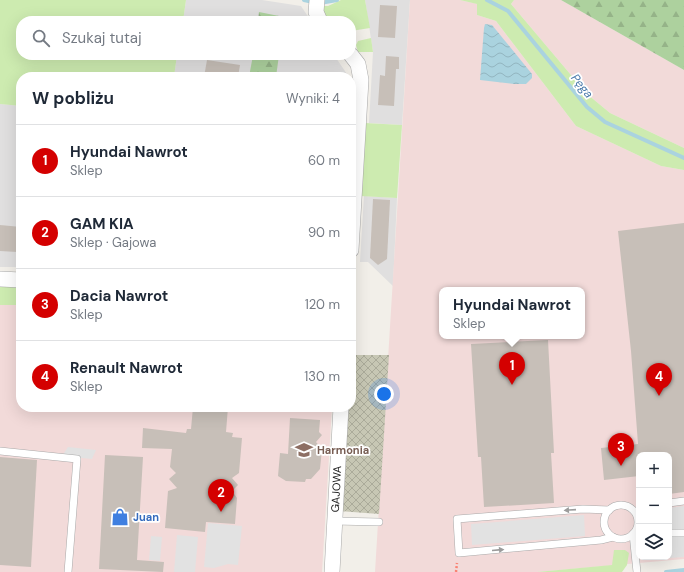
<!DOCTYPE html>
<html lang="pl">
<meta charset="utf-8">
<style>
:root{--surface:#fff;--page:#f6f6f7;--text:#1f2937;--muted:#747a83;--line:#e0e1e3;--accent:#d40000}
body{margin:0;font-family:"DM Sans",sans-serif;background:var(--page);color:var(--text)}
.controls{position:absolute;right:12px;bottom:12px;display:grid;overflow:hidden;border-radius:8px;box-shadow:0 4px 16px #0002}
.controls button{width:36px;height:36px;display:grid;place-items:center;padding:0;border:0;border-bottom:1px solid var(--line);background:var(--surface);color:var(--text);font:20px sans-serif}
.you{position:absolute;left:384px;top:394px;width:14px;height:14px;margin:-10px;border:3px solid #fff;border-radius:50%;background:#1a73e8;box-shadow:0 0 0 6px #1a73e833}
.badge{display:grid;place-items:center;width:26px;height:26px;border-radius:50%;background:var(--accent);color:#fff;font-size:13px;font-weight:700}
.pin{position:absolute;translate:-50% -33px;filter:drop-shadow(0 1px 2px #0008)}
.pin::after{content:'';position:absolute;top:21px;width:14px;height:12px;background:inherit;clip-path:polygon(0 0,100% 0,50% 100%)}
.popup{position:absolute;left:439px;top:287px;width:146px;height:52px;box-sizing:border-box;display:grid;place-content:center;border-radius:8px;background:var(--surface);filter:drop-shadow(0 1px 3px #0005);font-size:13px;white-space:nowrap;color:var(--muted)}
.popup b{font-size:15px;color:var(--text)}
.popup::after{content:'';position:absolute;left:50%;top:100%;margin-left:-8px;border:8px solid transparent;border-top-color:var(--surface)}
.list{margin:0;padding:0;list-style:none}
h2{display:flex;justify-content:space-between;align-items:center;height:52px;margin:0;padding:0 16px;font-size:17px}
h2 small{font-size:13px;font-weight:400;color:var(--muted)}
.list li{display:grid;grid-template-columns:26px 1fr auto;gap:12px;align-items:center;box-sizing:border-box;height:72px;padding:0 16px;border-top:1px solid var(--line)}
.list b{display:block;font-size:15px;white-space:nowrap}
.list p{margin:0;font-size:13px;white-space:nowrap;color:var(--muted)}
.list em{font-size:13px;font-style:normal;color:var(--muted)}
.icon{flex:none;width:22px;height:22px;fill:none;stroke:currentColor;stroke-width:2;stroke-linecap:round;stroke-linejoin:round}
.map{position:relative;flex:none;width:684px;height:572px;overflow:hidden}
.search{position:absolute;background:var(--surface);box-shadow:0 4px 16px #0002;left:16px;top:16px;width:340px;height:44px;display:flex;align-items:center;gap:10px;box-sizing:border-box;padding:0 14px;border-radius:16px;color:var(--muted);font-size:15px}
.panel{position:absolute;background:var(--surface);box-shadow:0 4px 16px #0002;left:16px;top:72px;width:340px;height:340px;border-radius:16px}
.map>svg:first-child{display:block}
</style>
<div class="map">
<svg width="684" height="572" viewBox="0 0 684 572">
<defs>
<pattern id="construction-cross-hatch" width="8" height="8" patternUnits="userSpaceOnUse"><rect width="8" height="8" fill="#c7c7b4"/><path d="M0 0l8 8M0 8l8-8" fill="none" stroke="#abab9a"/></pattern>
<pattern id="forest-firs" width="22" height="20" patternUnits="userSpaceOnUse"><rect width="22" height="20" fill="#add19e"/><path d="M5 1l3.5 6h-7zM16 11l3.5 6h-7z" fill="#95b388"/></pattern>
<pattern id="water-waves" width="16" height="10" patternUnits="userSpaceOnUse"><rect width="16" height="10" fill="#aad3df"/><path d="M0 5q4-4 8 0t8 0" fill="none" stroke="#92b5bf"/></pattern>
</defs>
<rect width="100%" height="100%" fill="#f2efe9"/>
<g fill="#e0dfdf">
<path d="M186,0H262L301,6L311,21H183Z"/>
<path d="M365,0H410L402,125L369,123L373,52Z"/>
<path d="M177,55H334L349,77H174Z"/>
<path d="M0,104L21,106V267H0Z"/>
<path d="M364,196L397,198L393,286L368,262H360Z"/>
</g>
<g fill="#f2dad9" fill-rule="evenodd">
<path d="M410,0H460L478,4L477,15L496,21L576,126L661,166L684,170V559L537,572H375ZM442,290H582V336H442ZM639,455H669V557H639Z"/>
<path d="M514,0H561L684,70V148L610,113L587,94L511,4Z"/>
<path d="M0,305H21V407H332L322,572H0Z"/>
</g>
<path fill="url(#construction-cross-hatch)" d="M351,355H389L379,514L339,511L345,407H351Z"/>
<g fill="#cdebb0">
<path d="M0,0H186L183,21H21V55H177L174,77H21V106L0,104Z"/>
<path d="M341,0H365L370,28L351,31V21H327L322,6H328Z"/>
<path d="M460,0H514L511,4L587,94L610,113L684,148V170L661,166L576,126L496,21L477,15V4Z"/>
<path d="M371,38L373,52H358L356,45L358,41Z"/>
<path d="M365,123L402,125L397,198L360,196Z"/>
<rect x="0" y="287" width="21" height="18"/>
<path d="M614,550H625L629,553L627,565L622,572H537L612,565Z"/>
</g>
<g fill="url(#forest-firs)">
<path d="M561,0H684V70Z"/>
<path d="M259,12L284,17L283,21H258Z"/>
<path d="M253,55H279L276,77H249Z"/>
</g>
<g fill="#e2e2e2">
<path d="M68,447L96,450L92,459L62,456Z"/>
<path d="M684,506V557L656,559V557H669V508Z"/>
<path d="M584,515L585,536L472,545L471,524Z"/>
<path d="M208,523L242,526L238,565L228,564L214,568L204,567Z"/>
<path d="M177,535L198,537L195,572H174Z"/>
<path d="M151,536L162,537L160,561L149,560Z"/>
</g>
<path fill="url(#water-waves)" d="M485,24L492,25L532,74V78L526,84H514L480,80L484,28Z"/>
<g fill="none" stroke-linecap="round" stroke-linejoin="round">
<g stroke="#aad3df" stroke-width="4">
<path d="M304,0L313,2"/>
<path d="M487,0L508,11L587,107L605,122L684,158"/>
<path d="M320,3L337,0"/>
<path d="M666,572L684,570"/>
</g>
</g>
<g fill="#c7bfb8">
<path d="M380,5L397,6L395,38L378,37Z"/>
<path d="M386,56L399,57V69H396L394,106L378,105L380,75L385,76Z"/>
<path d="M207,60L240,65L238,77H204Z"/>
<path d="M373,199L390,200L387,259L378,265L370,258Z"/>
<path d="M684,223V492L669,494V455H639V476L604,480L601,448L638,444L631,351L618,231Z"/>
<path d="M0,225L21,227V244L17,243V252L0,251Z"/>
<path d="M548,340L554,453H551L554,503L484,507L481,457H478L471,344Z"/>
<path d="M193,407H228L226,432L233,433L232,437L242,438L239,473L232,478L238,485L232,491L237,498L235,524L206,522L205,532L165,528L168,491L177,488L169,479L176,473L170,467L172,449L142,448L143,428L186,433L187,429H191Z"/>
<path d="M290,418L320,420L319,432L322,435L316,442L322,449L320,469L311,479H306L305,482L286,481L278,476L280,453L288,454Z"/>
<path d="M105,455L143,457L137,560L164,562L163,572L99,569Z"/>
<path d="M0,457L37,460L31,567L0,565Z"/>
</g>
<g fill="none" stroke-linecap="round" stroke-linejoin="round">
<g stroke="#a9a9a9" stroke-width="8">
<g id="lane">
<path d="M0,451L77,459L68,572"/>
<path d="M669,503L684,501"/>
<circle cx="621" cy="522" r="17"/>
<path d="M609,510L583,509L457,519L459,553L601,540L613,537"/>
<path d="M334,521L379,522"/>
<path d="M669,533H684"/>
<path d="M637,534H633L637,572"/>
</g>
</g>
<g stroke="#a9a9a9" stroke-width="16">
<g id="street">
<path d="M317,0L316,12L320,21"/>
<path d="M351,55L358,64L361,80L351,250"/>
<path d="M0,279L21,280"/>
<path d="M332,572L341,407"/>
</g>
</g>
<path stroke="#fa8072" stroke-width="2.5" stroke-dasharray="2 2" stroke-linecap="butt" d="M456,572L457,563"/>
<use href="#lane" stroke="#fff" stroke-width="7"/>
<use href="#street" stroke="#fff" stroke-width="15"/>
</g>
<defs><path id="oneway-solid" d="M-6-.8H1V-3.2L6.5 0L1 3.2V.8H-6Z"/></defs>
<g fill="#9c9c9c">
<use href="#oneway-solid" transform="translate(570 510) rotate(176)"/>
<use href="#oneway-solid" transform="translate(498 550) rotate(-5)"/>
</g>
<defs>
<g id="school-bare" transform="scale(1.38)"><path d="M0-5L7-2L0 1L-7-2ZM-4 1L0 2.5L4 1V4Q0 6-4 4Z" fill="#8d6e63" stroke="#fff" stroke-width="2.5" paint-order="stroke"/></g>
<g id="shop-bare" transform="scale(1.38)"><path d="M-5-2.5h2.3a2.7 3.5 0 0 1 5.4 0H5L5.5 6h-11ZM-1.5-2.5h3a1.5 2.3 0 0 0-3 0Z" fill="#3f7fe0" stroke="#fff" stroke-width="2.5" paint-order="stroke"/></g>
</defs>
<g fill-rule="evenodd">
<use href="#school-bare" x="304" y="450"/>
<use href="#shop-bare" x="120" y="517"/>
</g>
<g text-anchor="middle" dominant-baseline="central" stroke-width="3.5" stroke-linejoin="round" paint-order="stroke">
<g font-size="11" font-weight="bold" fill="#785e54" stroke="#fff" text-anchor="start">
<text x="317" y="450">Harmonia</text>
</g>
<g font-size="11" fill="#222" stroke="#fff">
<text transform="translate(336 489) rotate(-87)">GAJOWA</text>
</g>
<g font-size="11" font-weight="bold" fill="#366cbe" stroke="#fff" text-anchor="start">
<text x="133" y="517">Juan</text>
</g>
<g font-size="12" font-style="italic" fill="#4a7aab" stroke="#fff">
<text transform="translate(582 86) rotate(51)">Pęga</text>
</g>
</g>
</svg>
<div class="controls">
<button>+</button>
<button>−</button>
<button><svg class="icon" aria-label="layers" viewBox="0 0 24 24"><path d="M12 4l9 5-9 5-9-5zM3 14l9 5 9-5"/></svg></button>
</div>
<div class="you"></div>
<div class="pin badge" style="left:512px;top:385px">1</div>
<div class="popup"><b>Hyundai Nawrot</b>Sklep</div>
<div class="pin badge" style="left:221px;top:512px">2</div>
<div class="pin badge" style="left:621px;top:466px">3</div>
<div class="pin badge" style="left:659px;top:396px">4</div>
<div class="search"><svg class="icon" aria-label="search" viewBox="0 0 24 24"><circle cx="10" cy="10" r="6"/><path d="M15 15l6 6"/></svg>Szukaj tutaj</div>
<section class="panel">
<h2>W pobliżu<small>Wyniki: 4</small></h2>
<ul class="list">
<li><span class="badge">1</span><div><b>Hyundai Nawrot</b><p>Sklep</p></div><em>60 m</em></li>
<li><span class="badge">2</span><div><b>GAM KIA</b><p>Sklep · Gajowa</p></div><em>90 m</em></li>
<li><span class="badge">3</span><div><b>Dacia Nawrot</b><p>Sklep</p></div><em>120 m</em></li>
<li><span class="badge">4</span><div><b>Renault Nawrot</b><p>Sklep</p></div><em>130 m</em></li>
</ul>
</section>
</div>
